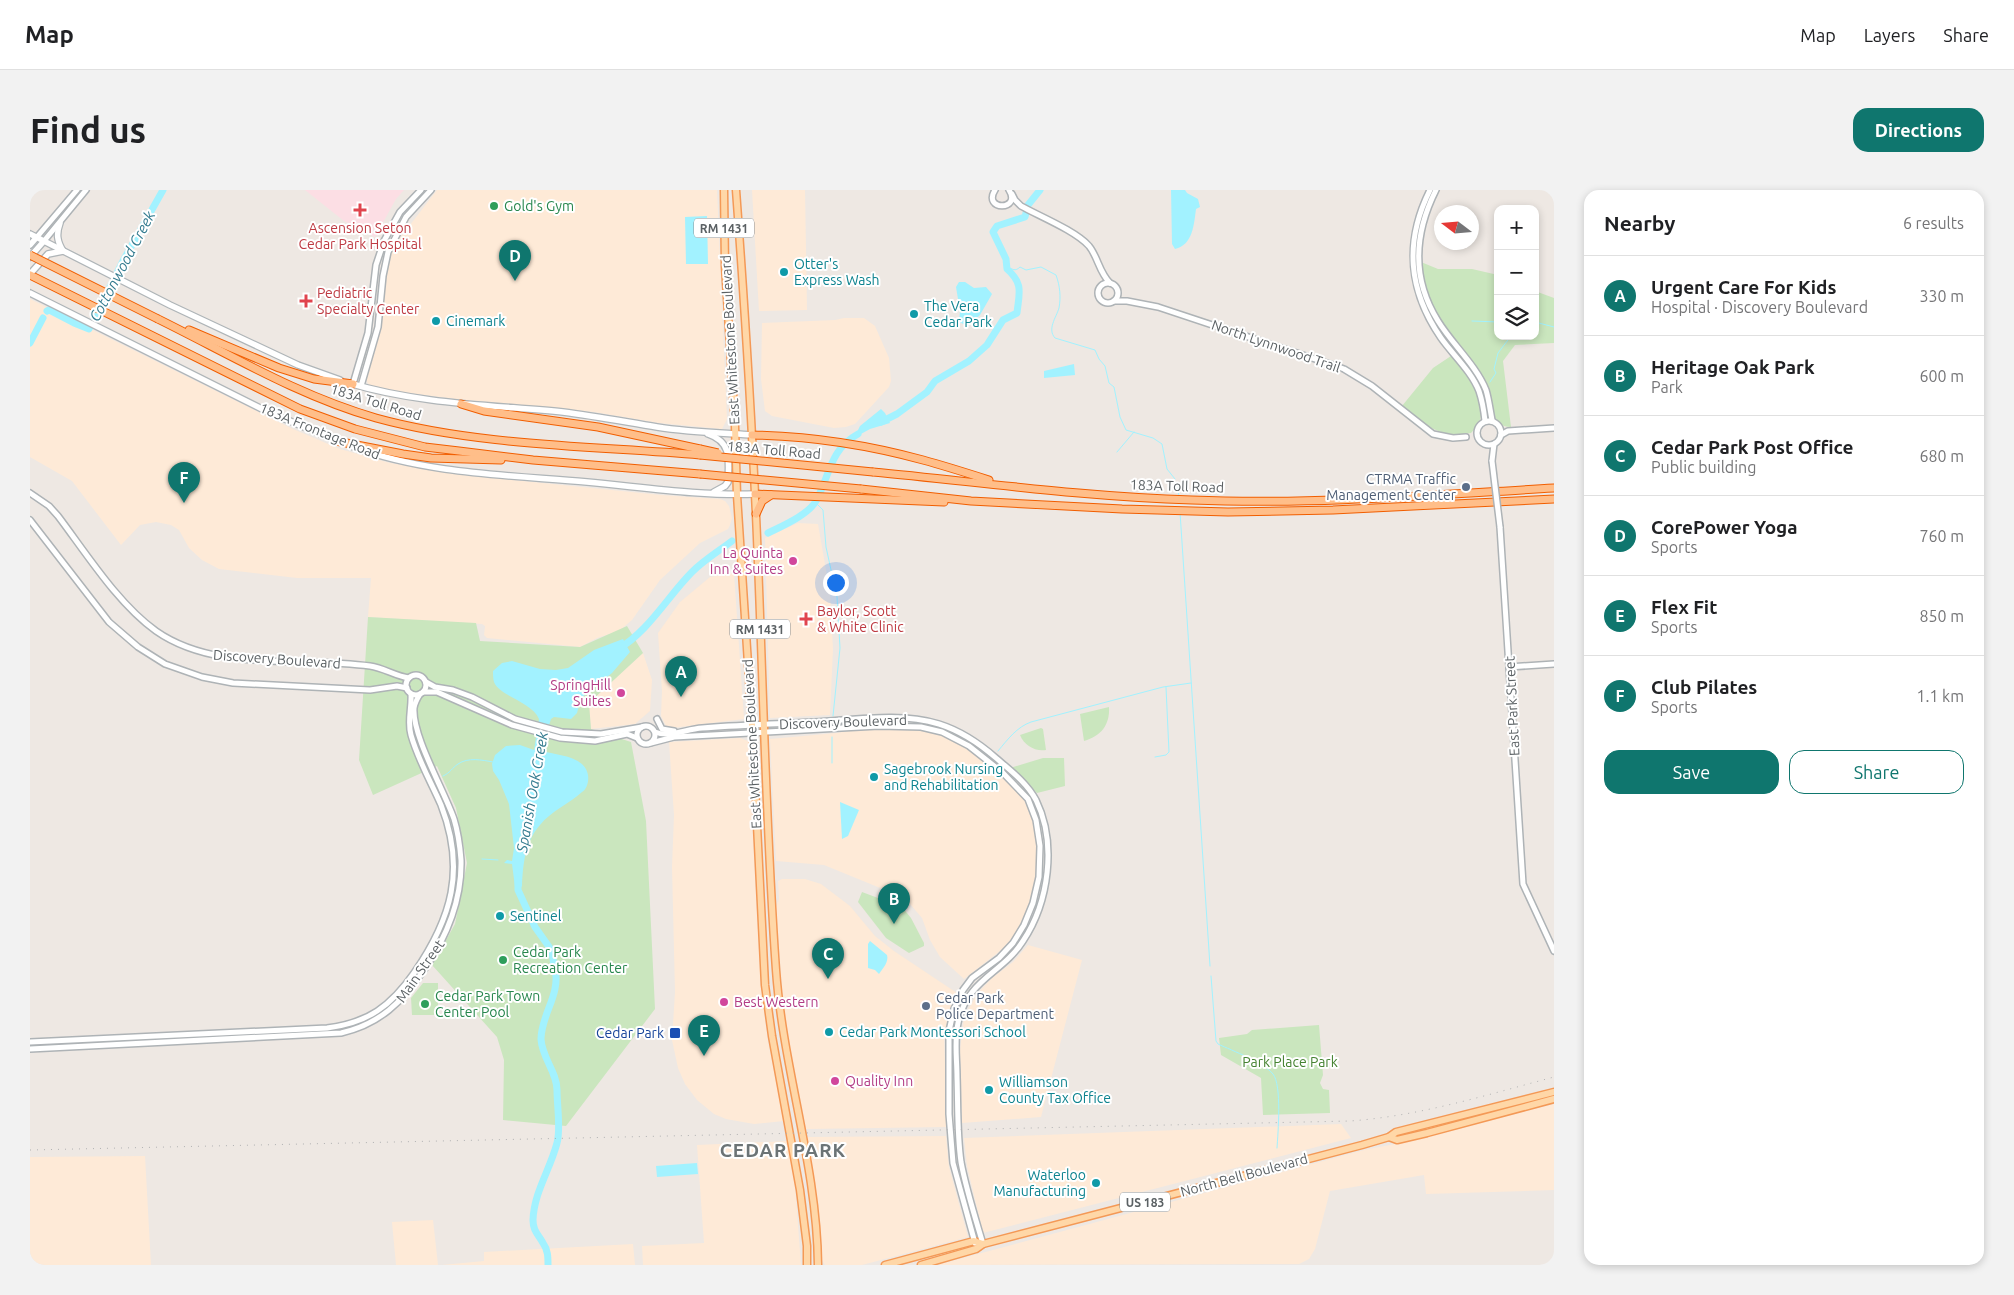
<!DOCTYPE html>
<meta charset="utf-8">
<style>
:root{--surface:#fff;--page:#f2f2f2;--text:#202124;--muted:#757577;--line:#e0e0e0;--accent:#0f766e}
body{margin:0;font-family:Ubuntu,sans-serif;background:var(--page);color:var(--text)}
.controls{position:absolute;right:15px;top:15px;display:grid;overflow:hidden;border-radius:10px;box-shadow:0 2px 8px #0003}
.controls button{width:45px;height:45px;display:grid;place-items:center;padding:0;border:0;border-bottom:1px solid var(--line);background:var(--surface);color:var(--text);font:25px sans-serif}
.compass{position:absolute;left:1404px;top:15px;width:45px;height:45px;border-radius:50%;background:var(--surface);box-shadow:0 2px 8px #0003;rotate:286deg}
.you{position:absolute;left:805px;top:392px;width:18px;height:18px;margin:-12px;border:4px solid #fff;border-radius:50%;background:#1a73e8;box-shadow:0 0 0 8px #1a73e833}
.badge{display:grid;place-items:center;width:32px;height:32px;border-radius:50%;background:var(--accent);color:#fff;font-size:16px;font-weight:700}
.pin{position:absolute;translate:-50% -41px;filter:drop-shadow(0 1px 2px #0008)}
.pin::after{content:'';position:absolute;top:26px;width:18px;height:15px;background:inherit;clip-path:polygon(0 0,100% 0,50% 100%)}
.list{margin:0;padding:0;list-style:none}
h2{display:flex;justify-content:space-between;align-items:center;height:65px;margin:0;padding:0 20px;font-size:21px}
h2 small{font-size:16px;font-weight:400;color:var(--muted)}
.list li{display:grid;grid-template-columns:32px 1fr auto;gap:15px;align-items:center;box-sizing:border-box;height:80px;padding:0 20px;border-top:1px solid var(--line)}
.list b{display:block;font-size:19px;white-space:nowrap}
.list p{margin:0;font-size:16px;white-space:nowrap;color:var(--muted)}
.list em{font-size:16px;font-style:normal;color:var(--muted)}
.actions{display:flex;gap:10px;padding:15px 20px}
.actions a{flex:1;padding:11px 0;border:1px solid var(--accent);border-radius:15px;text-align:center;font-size:18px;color:var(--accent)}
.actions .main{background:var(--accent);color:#fff}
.icon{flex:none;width:28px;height:28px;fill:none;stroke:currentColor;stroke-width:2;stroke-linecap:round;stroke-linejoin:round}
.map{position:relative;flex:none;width:1524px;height:1075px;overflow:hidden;border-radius:15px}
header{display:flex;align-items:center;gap:30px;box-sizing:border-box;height:70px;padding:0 25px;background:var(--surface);border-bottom:1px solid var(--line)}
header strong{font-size:24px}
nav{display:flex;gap:28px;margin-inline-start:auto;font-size:18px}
.intro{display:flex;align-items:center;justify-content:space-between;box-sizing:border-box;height:120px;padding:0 30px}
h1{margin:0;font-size:35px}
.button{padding:12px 22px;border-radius:15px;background:var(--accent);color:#fff;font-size:18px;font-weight:700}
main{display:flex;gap:30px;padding:0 30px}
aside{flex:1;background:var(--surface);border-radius:15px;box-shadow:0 2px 8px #0003}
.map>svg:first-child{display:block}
</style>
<header>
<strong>Map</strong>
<nav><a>Map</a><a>Layers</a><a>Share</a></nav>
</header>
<div class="intro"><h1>Find us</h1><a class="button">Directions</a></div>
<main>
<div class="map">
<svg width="1524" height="1075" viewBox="0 0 1524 1075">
<rect width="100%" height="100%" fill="#eee8e3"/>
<g fill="#feead7">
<path d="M407,0H687L697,229L692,239L629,233L564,222L426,209L371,202L339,195L336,190L351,139L355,92L363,57Z"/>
<path d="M722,0H775L777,120L729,121Z"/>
<path d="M0,109L263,239L310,259L360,273L435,285L631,305L690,309L695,311L699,316L702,328L700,335L698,339L670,353L630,390L602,430L589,441L567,448L550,457L457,448L454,445L455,436L452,434L338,427L341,388H267L189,379L172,370L159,358L149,340L141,335L126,332L110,335L91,355L42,291L0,267Z"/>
<path d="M814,128H834L845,136L859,168L861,191L859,197L825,234L816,237L804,238L742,226L735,221L731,189L732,133L805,130Z"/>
<path d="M768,333L788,334L800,403L803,459L800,525L740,528L735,348Z"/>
<path d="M704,383L714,529L642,538L636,536L631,526L632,501L628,443L650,412L680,387Z"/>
<path d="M613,463L622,490L620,521L605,534L561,539L558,513Z"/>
<path d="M849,536L879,538L909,544L934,556L952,569L991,603L1001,623L1006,637L1009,673L1000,716L991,736L979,754L934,789L910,767L900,750L892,728L880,714L860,702L794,675L746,671L740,549L806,543Z"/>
<path d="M710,548L718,551L731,800L738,852L754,931L724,934L696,929L684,924L667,910L655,894L648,878L642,850L645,802L642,677L644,625L639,552Z"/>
<path d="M752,689H775L791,694L820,716L845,746L864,761L927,803L914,844L917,937L776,939L754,826L746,717L749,709L748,691Z"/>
<path d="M998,755L1052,770L1011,927L932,933L930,860L934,827L947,804L962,788L983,772Z"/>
<path d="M1524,914V1000L1396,1004L1394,985L1300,1001L1285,1059L1279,1069L1269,1074L907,1075L1334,960L1370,953Z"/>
<path d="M1311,934L1321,948L953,1043L937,976L934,948Z"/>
<path d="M916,946L919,977L938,1047L832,1075H795L792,1070L787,1015L777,947Z"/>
<path d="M758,951L765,995L771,1075H613L612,1056L674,1053L667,955Z"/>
<path d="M115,966L121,1075H0V967Z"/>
<path d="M403,1030L408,1075H366L362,1032Z"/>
<path d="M603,1054L605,1075H412L454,1071V1062Z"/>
</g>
<path fill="#fcdee4" d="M275,0H374L366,9L345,47L314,31Z"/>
<g fill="#cae6be">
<path d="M1391,72L1408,79H1442L1468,85V146H1505V101L1524,108V153L1485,155L1473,171L1481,237C1460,237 1464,215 1457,202C1441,174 1418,150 1404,121C1396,105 1393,89 1391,72Z"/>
<path d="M1421,166L1423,167C1439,187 1467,220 1441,243C1413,249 1391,235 1372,216L1403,178Z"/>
<path d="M338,427L446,433L450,451L550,457L597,436L613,463L559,513L561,539L601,552L616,631L625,819L536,936L473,930L474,870L467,847L402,775L425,734L437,673L426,618L407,576L343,605L329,570Z"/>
<path d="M1079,517C1080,535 1071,546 1054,551L1050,524Z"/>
<path d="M1011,538L1013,539L1016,560C1005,562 994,555 990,545Z"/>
<path d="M1013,568H1034L1035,596L1007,603L980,578Z"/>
<path d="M832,702L872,717L881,728L894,753V756L879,763L856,748L828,712Z"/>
<path d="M393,793H408V825H382L381,808Z"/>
<path d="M1289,835L1293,885L1290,893L1293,899L1299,900L1300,923L1233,925L1231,888L1191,865L1189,848L1217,844L1222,840Z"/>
</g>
<g fill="#a2f2ff">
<path d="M1141,0H1155L1157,3L1168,9L1170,17L1166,19C1164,34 1163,55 1145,59L1142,54Z"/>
<path d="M677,26L678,74H656L655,27Z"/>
<path d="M929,92H935L944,98L956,97L962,104L950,125L938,136L929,132L930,121L926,97Z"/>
<path d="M1044,174L1045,185L1014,188V181Z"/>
<path d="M851,219L855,223L860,233L840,239L820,250L821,246L827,242L830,236Z"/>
<path d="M593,449L600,462L582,483L551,508L547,523L541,529L524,527L521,529L511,561C527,565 555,566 558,585C559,591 557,599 552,602C539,614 521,621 510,635C495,652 493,674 492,696L488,700L485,697L482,674L474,673L477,670L482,671L484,658L479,614L469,590L463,581L462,574L465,565L476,556L490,555L504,560L509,529C502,512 469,506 464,492C463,489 463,484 463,481L472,473L482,471L510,479L526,480L538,478L564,460Z"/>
<path d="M810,612L829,620L818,646L812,649Z"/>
<path d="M840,751L857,765C859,772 853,778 849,784L845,780L838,778V754Z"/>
<path d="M667,973L668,984L627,987L626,976Z"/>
</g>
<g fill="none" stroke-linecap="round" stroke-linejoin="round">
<g stroke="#a2f2ff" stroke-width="1">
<path d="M977,77C983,79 985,82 990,77L996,80L1011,77L1026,85C1030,96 1031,107 1029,118C1026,128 1017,139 1025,148L1065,160L1069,169L1075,176L1079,193L1084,197L1090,227L1096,240L1123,248L1132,254L1137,279L1145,289"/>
<path d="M1442,131L1468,132"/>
<path d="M1505,132L1524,137"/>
<path d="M1460,192L1466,183L1464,179L1468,163L1481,146"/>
<path d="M1087,262L1104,242"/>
<path d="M1146,293L1149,306"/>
<path d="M786,313L793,320L796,357L807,407L810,458L803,526"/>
<path d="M1150,322L1180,776"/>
<path d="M802,547V573"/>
<path d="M968,561C978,549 987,537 1001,532L1133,497L1161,493"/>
<path d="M1125,567L1136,565L1139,562L1136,497"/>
<path d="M955,576L956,575"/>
<path d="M413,586C420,583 422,578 428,574C438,567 452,570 463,572"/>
<path d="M452,669L468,670"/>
<path d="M1181,786L1186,851L1188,854C1203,861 1233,872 1243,884C1252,895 1248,943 1247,958"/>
</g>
<g stroke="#a2f2ff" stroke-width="7">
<path d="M17,121L19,120L44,133L59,139L93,71L133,0"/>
<path d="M0,153L13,128"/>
<path d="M851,232L867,224L897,202L905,191L939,171L957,155L973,130L987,123C989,103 994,94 977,79L976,69L963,42L967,36L995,27L998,15L1010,0"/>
<path d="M738,343C752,336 778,325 786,311C800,286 799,260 828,244"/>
<path d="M588,459C618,442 638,406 662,382C674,370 689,361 702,351"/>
<path d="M488,690V700L505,737L522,761L524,776"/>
<path d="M518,1075C518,1067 518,1060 513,1053C508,1044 503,1041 503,1030C504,1002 520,980 527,953C531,939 527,916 527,900C527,882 512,868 511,849C511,825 531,804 525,779"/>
</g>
<g stroke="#aeb3b6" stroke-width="8">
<g id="tertiary">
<path d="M965,0C952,21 992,21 979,0"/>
<path d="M1400,0C1374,52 1378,100 1411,148C1423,165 1441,181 1449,201C1452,210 1454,221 1455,231"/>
<path d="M1406,0C1384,44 1381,88 1408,131C1422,154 1446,175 1456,200C1459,210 1460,220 1462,230"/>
<path d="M982,4L985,10L991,16C1009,26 1046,41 1059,56C1068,67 1069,82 1080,93"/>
<path d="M7,47L47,0"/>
<path d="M14,51L56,0"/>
<circle cx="1078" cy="103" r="10"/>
<path d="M1084,111H1097L1128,117L1300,174L1314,179L1342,196L1403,244L1423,248L1436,247"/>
<path d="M323,194L338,143L346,75L354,51L370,22L391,0"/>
<path d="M331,196L348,137L353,86L358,62L376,27L401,0"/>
<circle cx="1459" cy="243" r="12"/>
<path d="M1471,245L1478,241L1524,238"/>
<path d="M1462,271L1464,254"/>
<path d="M0,303L19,316L28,326C56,363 88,414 126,441C186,483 270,466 340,476C354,478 365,486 379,488"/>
<path d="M0,330L79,432L108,457L135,474L172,487L203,493L340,500L367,496L377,498"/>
<path d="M1470,337L1493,694L1524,761"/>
<path d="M1479,477L1524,474"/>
<circle cx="386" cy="495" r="10"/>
<path d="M396,492L405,497L423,500L442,507L485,529L532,542L571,544L612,537"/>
<path d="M393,502H407L482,535L530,548L565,551L597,544L607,548"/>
<path d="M627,529L632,539L644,541"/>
<circle cx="616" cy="545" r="9"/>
<path d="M625,542C640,548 656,539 672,538C710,535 747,534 784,532C824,530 870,522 909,534C931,541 949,553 966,568C980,580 997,593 1006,610C1027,653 1019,712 993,751C972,784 937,789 928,833C924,851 927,869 927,887C928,915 927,944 931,972C936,999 945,1027 953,1054"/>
<path d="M621,553L644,547L849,536L891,537L912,542L939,556L973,583L998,609L1006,630L1010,656L1009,687L1003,713L994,735L983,753L969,768L942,788L933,800L924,819L919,841V924L923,973L945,1053"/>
<path d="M0,852L297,838C338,833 361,816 384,783C422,728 436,679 411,615C401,592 388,570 381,545C377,531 382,518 381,504"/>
<path d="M0,859L311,843C350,834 372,812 394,780C416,748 432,711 431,670C430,657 428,642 424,629C414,600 382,546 384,518C385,512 387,509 390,504"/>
</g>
</g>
<g stroke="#afb5b8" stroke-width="8">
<g id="secondary">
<path d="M0,44L140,115L268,175L310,190"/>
<path d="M0,55L7,47"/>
<path d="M0,67L14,51"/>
<path d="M0,84L18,64L33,61C27,51 26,44 30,33"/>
<path d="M0,103L236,221L310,252"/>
<path d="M319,193C389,214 461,215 533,222C565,226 596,232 627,237C658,242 691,243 722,245"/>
<path d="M678,244C702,252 699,270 698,292L695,296L684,302"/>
<path d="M321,256C395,284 479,285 557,292C612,297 669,306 725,304"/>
</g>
</g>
<g stroke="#f49956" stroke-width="9">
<g id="primary">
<path d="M694,0L695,76L705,236L707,305L722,535L735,795L742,846L770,1000L777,1056V1075"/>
<path d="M706,0C714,108 721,217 726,325C733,477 735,628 746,780C753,879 787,975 788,1075"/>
<path d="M1359,947L1367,950L1397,943L1524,909"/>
<path d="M855,1075L944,1051L953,1054"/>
<path d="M891,1075L946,1059L953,1054L1332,955L1359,947L1366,942L1524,902"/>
</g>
</g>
<g stroke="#f15e00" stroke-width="9">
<g id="motorway">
<path d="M0,85L270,219L325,239L395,257L429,261L503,270L670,284"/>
<path d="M128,129C199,164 269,206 346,228C448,256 564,256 670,265"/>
<path d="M159,140L249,178L284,189L323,194"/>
<path d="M431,214L454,221L568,237L670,259"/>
<path d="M722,245C779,246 838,255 893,270C915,276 937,283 959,290"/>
<path d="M306,251L373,264L401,268L471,270"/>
<path d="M843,282C949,292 1055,307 1162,310C1283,315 1404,305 1524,298"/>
<path d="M831,299L941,311L1092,319L1198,322L1303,320L1524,309"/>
<path d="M725,304L914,312"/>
<path d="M726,324L732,311L741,305"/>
</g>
</g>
<use href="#tertiary" stroke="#fff" stroke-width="5"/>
<use href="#secondary" stroke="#fff" stroke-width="5.5"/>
<use href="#primary" stroke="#ffd7a7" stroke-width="6"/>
<use href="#motorway" stroke="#ffbe89" stroke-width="7"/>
<path stroke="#b0b1b2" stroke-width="1" stroke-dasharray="1 6" stroke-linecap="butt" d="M0,960L1320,931C1390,926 1456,905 1524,887"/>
<g stroke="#aeb3b6" stroke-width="8" stroke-linecap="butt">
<path id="tertiary-bridge" d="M1462,271L1470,337"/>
</g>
<g stroke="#f15e00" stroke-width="9" stroke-linecap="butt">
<g id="motorway-bridge">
<path d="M0,65L128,129"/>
<path d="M670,259L688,263"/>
<path d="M670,265L843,282"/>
<path d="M670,284L831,299"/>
</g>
</g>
<use href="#tertiary-bridge" stroke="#fff" stroke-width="5"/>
<use href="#motorway-bridge" stroke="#ffbe89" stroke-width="7"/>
</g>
<g fill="#2e9e5b" stroke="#fff" stroke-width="2">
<circle cx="464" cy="16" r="5"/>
<circle cx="473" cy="770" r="5"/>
<circle cx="395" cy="814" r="5"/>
</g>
<g fill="#e0444e" stroke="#fff" stroke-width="2">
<path d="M327.5 12.5h5v5h5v5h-5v5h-5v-5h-5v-5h5z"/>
<path d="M273.5 103.5h5v5h5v5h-5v5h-5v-5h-5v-5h5z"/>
<path d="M773.5 421.5h5v5h5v5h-5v5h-5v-5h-5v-5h5z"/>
</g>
<g fill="#0f9aa8" stroke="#fff" stroke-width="2">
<circle cx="754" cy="82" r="5"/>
<circle cx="884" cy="124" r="5"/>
<circle cx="406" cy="131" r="5"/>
<circle cx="844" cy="587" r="5"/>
<circle cx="470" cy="726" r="5"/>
<circle cx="799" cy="842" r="5"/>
<circle cx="959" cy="900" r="5"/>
<circle cx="1066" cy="993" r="5"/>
</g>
<g fill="#5c6f8a" stroke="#fff" stroke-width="2">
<circle cx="1436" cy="297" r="5"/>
<circle cx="896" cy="816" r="5"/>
</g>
<g fill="#d1479c" stroke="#fff" stroke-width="2">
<circle cx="763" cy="371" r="5"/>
<circle cx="591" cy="503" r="5"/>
<circle cx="694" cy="812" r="5"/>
<circle cx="805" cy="891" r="5"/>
</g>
<rect fill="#1a4fb4" stroke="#fff" stroke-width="2" x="639" y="837" width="12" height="12" rx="2.5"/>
<g text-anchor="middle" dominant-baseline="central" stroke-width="4" stroke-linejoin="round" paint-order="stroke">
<g fill="#fff" stroke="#8c9092" stroke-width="1">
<rect x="664" y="28.5" width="60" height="19" rx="4"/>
<rect x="700" y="429.5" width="60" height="19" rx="4"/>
<rect x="1090" y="1002.5" width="50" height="19" rx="4"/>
</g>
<g font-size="12" font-weight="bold" fill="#5b6164">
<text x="694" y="38">RM 1431</text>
<text x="730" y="439">RM 1431</text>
<text x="1115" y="1012">US 183</text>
</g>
<g font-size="14" fill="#27864d" stroke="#fff" text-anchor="start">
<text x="474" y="16">Gold's Gym</text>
<text x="483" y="762">Cedar Park<tspan x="483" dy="16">Recreation Center</tspan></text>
<text x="405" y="806">Cedar Park Town<tspan x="405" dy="16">Center Pool</tspan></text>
</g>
<g font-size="14" fill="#be3a42" stroke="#fff" text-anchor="start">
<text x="330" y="38" text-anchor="middle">Ascension Seton<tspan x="330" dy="16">Cedar Park Hospital</tspan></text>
<text x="287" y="103">Pediatric<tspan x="287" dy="16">Specialty Center</tspan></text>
<text x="787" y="421">Baylor, Scott<tspan x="787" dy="16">&amp; White Clinic</tspan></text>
</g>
<g font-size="14" fill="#0d838f" stroke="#fff" text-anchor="start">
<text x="764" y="74">Otter's<tspan x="764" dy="16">Express Wash</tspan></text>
<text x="894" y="116">The Vera<tspan x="894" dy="16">Cedar Park</tspan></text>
<text x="416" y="131">Cinemark</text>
<text x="854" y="579">Sagebrook Nursing<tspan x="854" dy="16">and Rehabilitation</tspan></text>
<text x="480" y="726">Sentinel</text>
<text x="809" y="842">Cedar Park Montessori School</text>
<text x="969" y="892">Williamson<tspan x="969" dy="16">County Tax Office</tspan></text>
<text x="1056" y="985" text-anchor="end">Waterloo<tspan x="1056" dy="16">Manufacturing</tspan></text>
</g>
<g font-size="14" fill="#5b6164" stroke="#fff">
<text transform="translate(700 150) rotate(-93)">East Whitestone Boulevard</text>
<text transform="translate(1246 156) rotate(19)">North Lynnwood Trail</text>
<text transform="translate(346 212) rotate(17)">183A Toll Road</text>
<text transform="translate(290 241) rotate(22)">183A Frontage Road</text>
<text transform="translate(744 260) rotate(5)">183A Toll Road</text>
<text transform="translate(1147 296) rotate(2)">183A Toll Road</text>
<text transform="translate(247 469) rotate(4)">Discovery Boulevard</text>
<text transform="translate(1482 516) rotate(-93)">East Park Street</text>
<text transform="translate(813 532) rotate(-2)">Discovery Boulevard</text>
<text transform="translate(722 554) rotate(-93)">East Whitestone Boulevard</text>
<text transform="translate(390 781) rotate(-55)">Main Street</text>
<text transform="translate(1214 985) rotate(-15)">North Bell Boulevard</text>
</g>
<g font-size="14" fill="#4e5e75" stroke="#fff" text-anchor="end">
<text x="1426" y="289">CTRMA Traffic<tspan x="1426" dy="16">Management Center</tspan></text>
<text x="906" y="808" text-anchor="start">Cedar Park<tspan x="906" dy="16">Police Department</tspan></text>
</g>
<g font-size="14" fill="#b23c85" stroke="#fff" text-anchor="end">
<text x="753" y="363">La Quinta<tspan x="753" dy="16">Inn &amp; Suites</tspan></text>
<text x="581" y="495">SpringHill<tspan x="581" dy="16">Suites</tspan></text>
<text x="704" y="812" text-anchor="start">Best Western</text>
<text x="815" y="891" text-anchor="start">Quality Inn</text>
</g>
<g font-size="14" fill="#164399" stroke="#fff" text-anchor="end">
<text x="634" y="843">Cedar Park</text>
</g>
<g font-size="14" fill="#468332" stroke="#fff">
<text x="1260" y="872">Park Place Park</text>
</g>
<g font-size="15" font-style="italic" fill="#337b8f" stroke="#fff">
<text transform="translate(92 76) rotate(-62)">Cottonwood Creek</text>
<text transform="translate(502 602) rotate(-80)">Spanish Oak Creek</text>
</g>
<g font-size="19" font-weight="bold" letter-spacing="1" fill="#6c7476" stroke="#fff">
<text x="753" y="960">CEDAR PARK</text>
</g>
</g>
</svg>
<div class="controls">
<button>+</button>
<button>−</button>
<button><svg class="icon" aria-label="layers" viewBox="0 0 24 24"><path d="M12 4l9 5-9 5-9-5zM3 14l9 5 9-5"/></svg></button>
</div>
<svg class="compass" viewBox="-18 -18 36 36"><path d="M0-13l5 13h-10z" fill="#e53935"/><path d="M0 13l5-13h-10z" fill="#757577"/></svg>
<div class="you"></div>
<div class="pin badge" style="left:651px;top:507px">A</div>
<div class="pin badge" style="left:864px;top:734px">B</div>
<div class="pin badge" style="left:798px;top:789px">C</div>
<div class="pin badge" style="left:485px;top:91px">D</div>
<div class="pin badge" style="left:674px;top:866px">E</div>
<div class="pin badge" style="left:154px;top:313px">F</div>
</div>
<aside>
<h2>Nearby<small>6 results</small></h2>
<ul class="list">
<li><span class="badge">A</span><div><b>Urgent Care For Kids</b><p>Hospital · Discovery Boulevard</p></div><em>330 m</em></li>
<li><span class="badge">B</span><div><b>Heritage Oak Park</b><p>Park</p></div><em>600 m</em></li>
<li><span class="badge">C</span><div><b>Cedar Park Post Office</b><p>Public building</p></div><em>680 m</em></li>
<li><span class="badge">D</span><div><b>CorePower Yoga</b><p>Sports</p></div><em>760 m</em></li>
<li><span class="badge">E</span><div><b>Flex Fit</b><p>Sports</p></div><em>850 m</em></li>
<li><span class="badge">F</span><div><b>Club Pilates</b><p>Sports</p></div><em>1.1 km</em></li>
</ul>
<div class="actions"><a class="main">Save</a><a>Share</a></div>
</aside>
</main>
